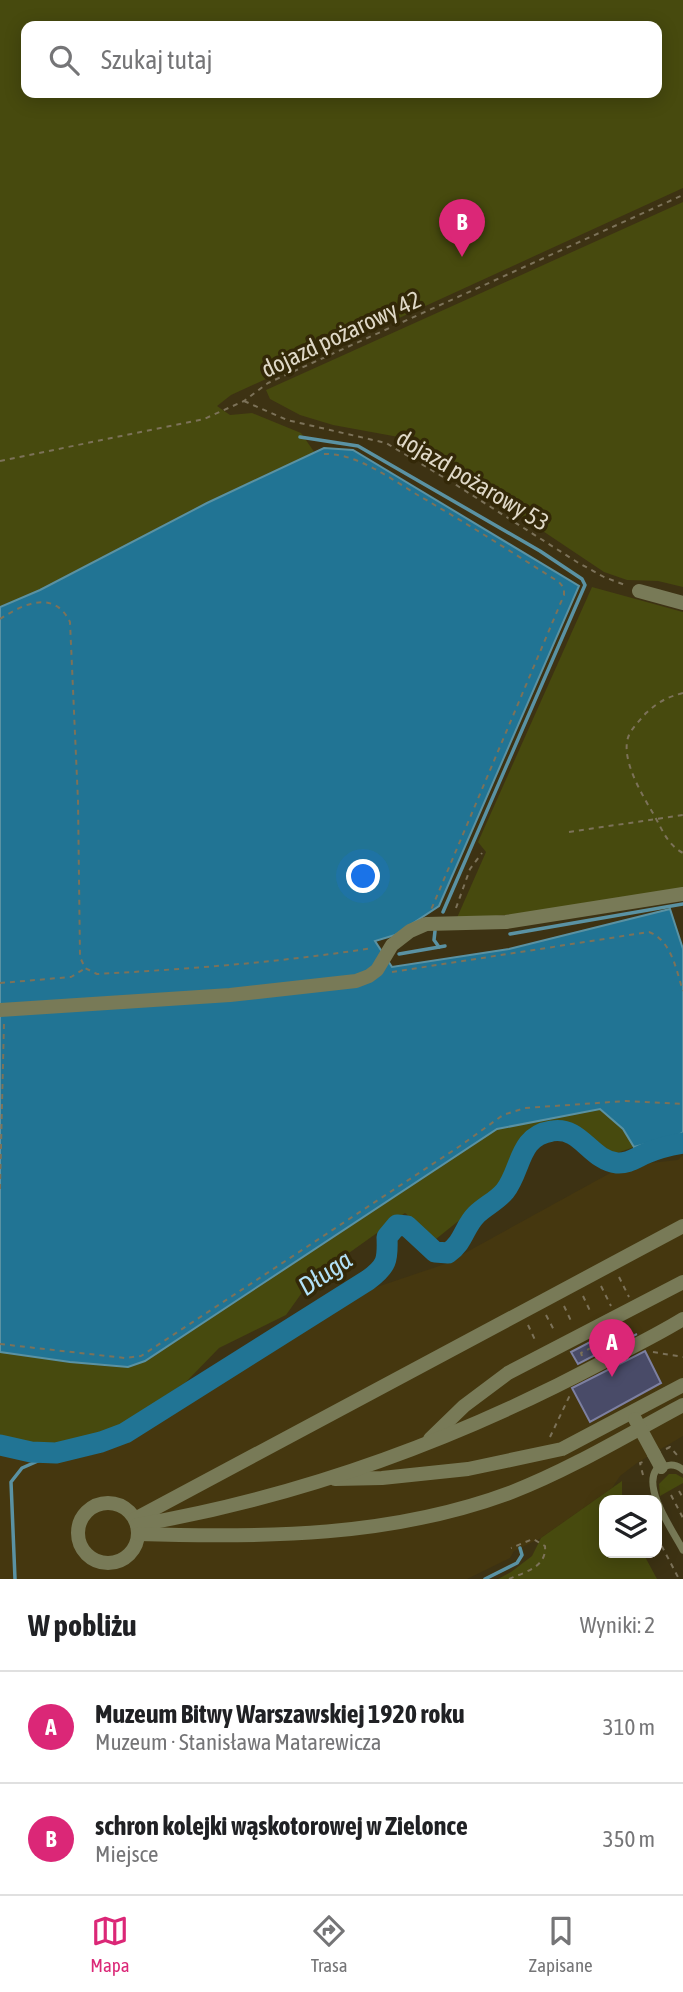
<!DOCTYPE html>
<html lang="pl">
<meta charset="utf-8">
<style>
:root{--surface:#fff;--page:#f6f6f6;--text:#202124;--muted:#757577;--line:#e0e0e0;--accent:#db2777}
body{margin:0;font-family:"Asap Condensed",sans-serif;background:var(--page);color:var(--text)}
.controls{position:absolute;right:21px;bottom:21px;display:grid;overflow:hidden;border-radius:14px;box-shadow:0 4px 18px #0003}
.controls button{width:63px;height:63px;display:grid;place-items:center;padding:0;border:0;border-bottom:2px solid var(--line);background:var(--surface);color:var(--text);font:35px sans-serif}
.you{position:absolute;left:364px;top:877px;width:24px;height:24px;margin:-18px;border:5px solid #fff;border-radius:50%;background:#1a73e8;box-shadow:0 0 0 10px #1a73e833}
.badge{display:grid;place-items:center;width:46px;height:46px;border-radius:50%;background:var(--accent);color:#fff;font-size:23px;font-weight:700}
.pin{position:absolute;translate:-50% -58px;filter:drop-shadow(0 2px 4px #0008)}
.pin::after{content:'';position:absolute;top:37px;width:24px;height:21px;background:inherit;clip-path:polygon(0 0,100% 0,50% 100%)}
.list{margin:0;padding:0;list-style:none}
h2{display:flex;justify-content:space-between;align-items:center;height:91px;margin:0;padding:0 28px;font-size:30px}
h2 small{font-size:23px;font-weight:400;color:var(--muted)}
.list li{display:grid;grid-template-columns:46px 1fr auto;gap:21px;align-items:center;box-sizing:border-box;height:112px;padding:0 28px;border-top:2px solid var(--line)}
.list b{display:block;font-size:26px;white-space:nowrap}
.list p{margin:0;font-size:23px;white-space:nowrap;color:var(--muted)}
.list em{font-size:23px;font-style:normal;color:var(--muted)}
.icon{flex:none;width:38px;height:38px;fill:none;stroke:currentColor;stroke-width:2;stroke-linecap:round;stroke-linejoin:round}
.map{position:relative;flex:none;width:683px;height:1579px;overflow:hidden}
.search{position:absolute;background:var(--surface);box-shadow:0 4px 18px #0003;left:21px;right:21px;top:21px;height:77px;display:flex;align-items:center;gap:18px;box-sizing:border-box;padding:0 24px;border-radius:14px;color:var(--muted);font-size:26px}
.sheet{height:315px;background:var(--surface)}
nav{display:flex;justify-content:space-around;align-items:center;box-sizing:border-box;height:98px;border-top:2px solid var(--line);background:var(--surface);font-size:19px;color:var(--muted)}
nav a{display:grid;justify-items:center;gap:4px}
nav .on{color:var(--accent)}
.map>svg:first-child{display:block}
</style>
<div class="map">
<svg width="683" height="1579" viewBox="0 0 683 1579">
<rect width="100%" height="100%" fill="#3d3213"/>
<path fill="#45370f" d="M683,1155V1436L637,1463L620,1476L612,1488L541,1538L514,1551L510,1558L467,1579H0V1454L25,1460L77,1458L99,1453L130,1440L374,1288L445,1264L623,1166L678,1160Z"/>
<g fill="#474a0e" fill-rule="evenodd">
<path d="M0,0H683V188L231,395L217,406L230,415L252,413L301,433L315,453L207,503L40,590L0,607ZM26,26H657V93H26Z"/>
<path d="M683,202V587L658,581L627,580L604,572L404,438L333,425L300,415L270,399L266,390Z"/>
<path d="M592,587L683,612V888L536,912L456,920L486,852L478,842Z"/>
<path d="M600,1109L623,1129L634,1147L617,1153L599,1148L584,1131L558,1123L529,1130L514,1149L497,1190L436,1239C421,1234 417,1222 405,1213L311,1280L286,1315L219,1348L186,1382L116,1429L63,1444H28L0,1438V1352L70,1362L145,1361L497,1129Z"/>
<path d="M669,1474H676L683,1478V1483L660,1496L659,1484Z"/>
<path d="M622,1481V1500H604V1553H643L657,1579H498L511,1572L532,1556L541,1538Z"/>
</g>
<path fill="#217494" stroke="#5a92a3" stroke-width="2" d="M324,448L353,450L579,586L439,906L395,935L375,941L392,967L509,949L670,909L683,949V1132L677,1136L634,1147L623,1129L600,1109L497,1129L145,1361L128,1367L70,1362L0,1352V607L40,590L207,503Z"/>
<g fill="none" stroke-linecap="round" stroke-linejoin="round">
<g stroke="#5a92a3" stroke-width="3.5">
<path d="M300,437L358,446L540,551L582,579L585,585L443,912"/>
<path d="M435,931L434,940L439,947"/>
<path d="M510,934L683,904"/>
<path d="M399,954L445,946"/>
<path d="M15,1579L11,1482L22,1468L56,1453"/>
<path d="M485,1579L517,1563L522,1555L520,1548"/>
</g>
<path stroke="#217494" stroke-width="21" d="M0,1445L31,1452L56,1453L101,1442L125,1433L368,1280C387,1266 388,1260 387,1237L397,1225L407,1226L435,1252L448,1253C464,1242 464,1227 476,1215C485,1206 497,1201 505,1191C522,1169 518,1136 552,1131C581,1126 590,1160 617,1163C628,1164 637,1157 647,1153C658,1148 671,1145 683,1143"/>
</g>
<g fill="#494b68" stroke="#7d80a1" stroke-width="2">
<path d="M615,1329L621,1342L637,1334L599,1353L578,1364L571,1352Z"/>
<path d="M645,1351L661,1383L590,1422L572,1388Z"/>
</g>
<g fill="none" stroke-linecap="round" stroke-linejoin="round">
<g stroke="#7c7259" stroke-width="2" stroke-dasharray="5 5" stroke-linecap="butt">
<path d="M244,401L287,420L386,443L450,481L577,562L604,577L625,585"/>
<path d="M324,454C358,453 392,480 421,497C468,524 513,553 559,582L564,588V595L431,910"/>
<path d="M0,461L204,419L244,401L268,383L683,195"/>
<path d="M0,619C23,604 54,589 70,622L78,801L80,957L85,968L97,974C190,969 282,962 373,948"/>
<path d="M683,693C667,697 658,702 646,713C641,719 632,728 629,735C619,758 643,796 654,815C663,831 667,844 683,853"/>
<path d="M569,832L683,815"/>
<path d="M456,908L470,869L482,853"/>
<path d="M392,972L649,932C672,941 676,970 683,991"/>
<path d="M0,983L71,977L84,969"/>
<path d="M0,1189L4,1022"/>
<path d="M619,1277L629,1297"/>
<path d="M601,1286L611,1306"/>
<path d="M583,1296L591,1313"/>
<path d="M564,1306L572,1323"/>
<path d="M546,1315L555,1332"/>
<path d="M528,1325L536,1342"/>
<path d="M0,1344L125,1358L141,1356L460,1146L503,1115L525,1108L626,1101L683,1104"/>
<path d="M653,1352L683,1357"/>
<path d="M582,1356L581,1353L611,1338L612,1340"/>
<path d="M550,1437L570,1395"/>
<path d="M666,1449L670,1447L677,1455"/>
<path d="M643,1475L640,1463L643,1462"/>
<path d="M679,1491L683,1498"/>
<path d="M671,1495L683,1518"/>
<path d="M657,1537L679,1579"/>
<path d="M509,1579C525,1572 547,1567 545,1546L533,1539L511,1548"/>
</g>
<path stroke="#787a57" stroke-width="7" d="M683,1470C674,1462 666,1465 656,1470C643,1489 673,1531 683,1550"/>
<g stroke="#787a57" stroke-width="14">
<path d="M639,591L683,603"/>
<path d="M0,1010L230,995L356,981L369,976L377,970L392,945L410,931L426,924L506,922L683,894"/>
<path d="M430,1439L464,1406L508,1373L683,1282"/>
<path d="M654,1454L661,1467"/>
<path d="M335,1479L382,1478L468,1469L562,1449L683,1385"/>
<circle cx="108" cy="1533" r="30"/>
<path d="M135,1519L683,1226"/>
<path d="M137,1525C300,1497 458,1439 603,1362C630,1348 657,1335 683,1319"/>
<path d="M138,1534C264,1538 392,1537 512,1492C571,1469 627,1435 683,1405"/>
</g>
<path stroke="#787a57" stroke-width="14" d="M635,1419L654,1454"/>
</g>
<g text-anchor="middle" dominant-baseline="central" stroke-width="7" stroke-linejoin="round" paint-order="stroke">
<g font-size="24" fill="#dfd8c7" stroke="#332808">
<text transform="translate(341 334) rotate(-25)">dojazd pożarowy 42</text>
<text transform="translate(473 480) rotate(31)">dojazd pożarowy 53</text>
</g>
<g font-size="26" font-style="italic" fill="#b2e1f7" stroke="#332808">
<text transform="translate(325 1273) rotate(-34)">Długa</text>
</g>
</g>
</svg>
<div class="controls">
<button><svg class="icon" aria-label="layers" viewBox="0 0 24 24"><path d="M12 4l9 5-9 5-9-5zM3 14l9 5 9-5"/></svg></button>
</div>
<div class="you"></div>
<div class="pin badge" style="left:612px;top:1377px">A</div>
<div class="pin badge" style="left:462px;top:257px">B</div>
<div class="search"><svg class="icon" aria-label="search" viewBox="0 0 24 24"><circle cx="10" cy="10" r="6"/><path d="M15 15l6 6"/></svg>Szukaj tutaj</div>
</div>
<section class="sheet">
<h2>W pobliżu<small>Wyniki: 2</small></h2>
<ul class="list">
<li><span class="badge">A</span><div><b>Muzeum Bitwy Warszawskiej 1920 roku</b><p>Muzeum · Stanisława Matarewicza</p></div><em>310 m</em></li>
<li><span class="badge">B</span><div><b>schron kolejki wąskotorowej w Zielonce</b><p>Miejsce</p></div><em>350 m</em></li>
</ul>
</section>
<nav>
<a class="on"><svg class="icon" aria-label="map" viewBox="0 0 24 24"><path d="M3 6l6-2 6 2 6-2v14l-6 2-6-2-6 2zM9 4v14M15 6v14"/></svg>Mapa</a>
<a><svg class="icon" aria-label="directions" viewBox="0 0 24 24"><path d="M12 3l9 9-9 9-9-9zM9 14v-3h6M13 9l2 2-2 2"/></svg>Trasa</a>
<a><svg class="icon" aria-label="saved" viewBox="0 0 24 24"><path d="M7 4h10v16l-5-4-5 4z"/></svg>Zapisane</a>
</nav>
